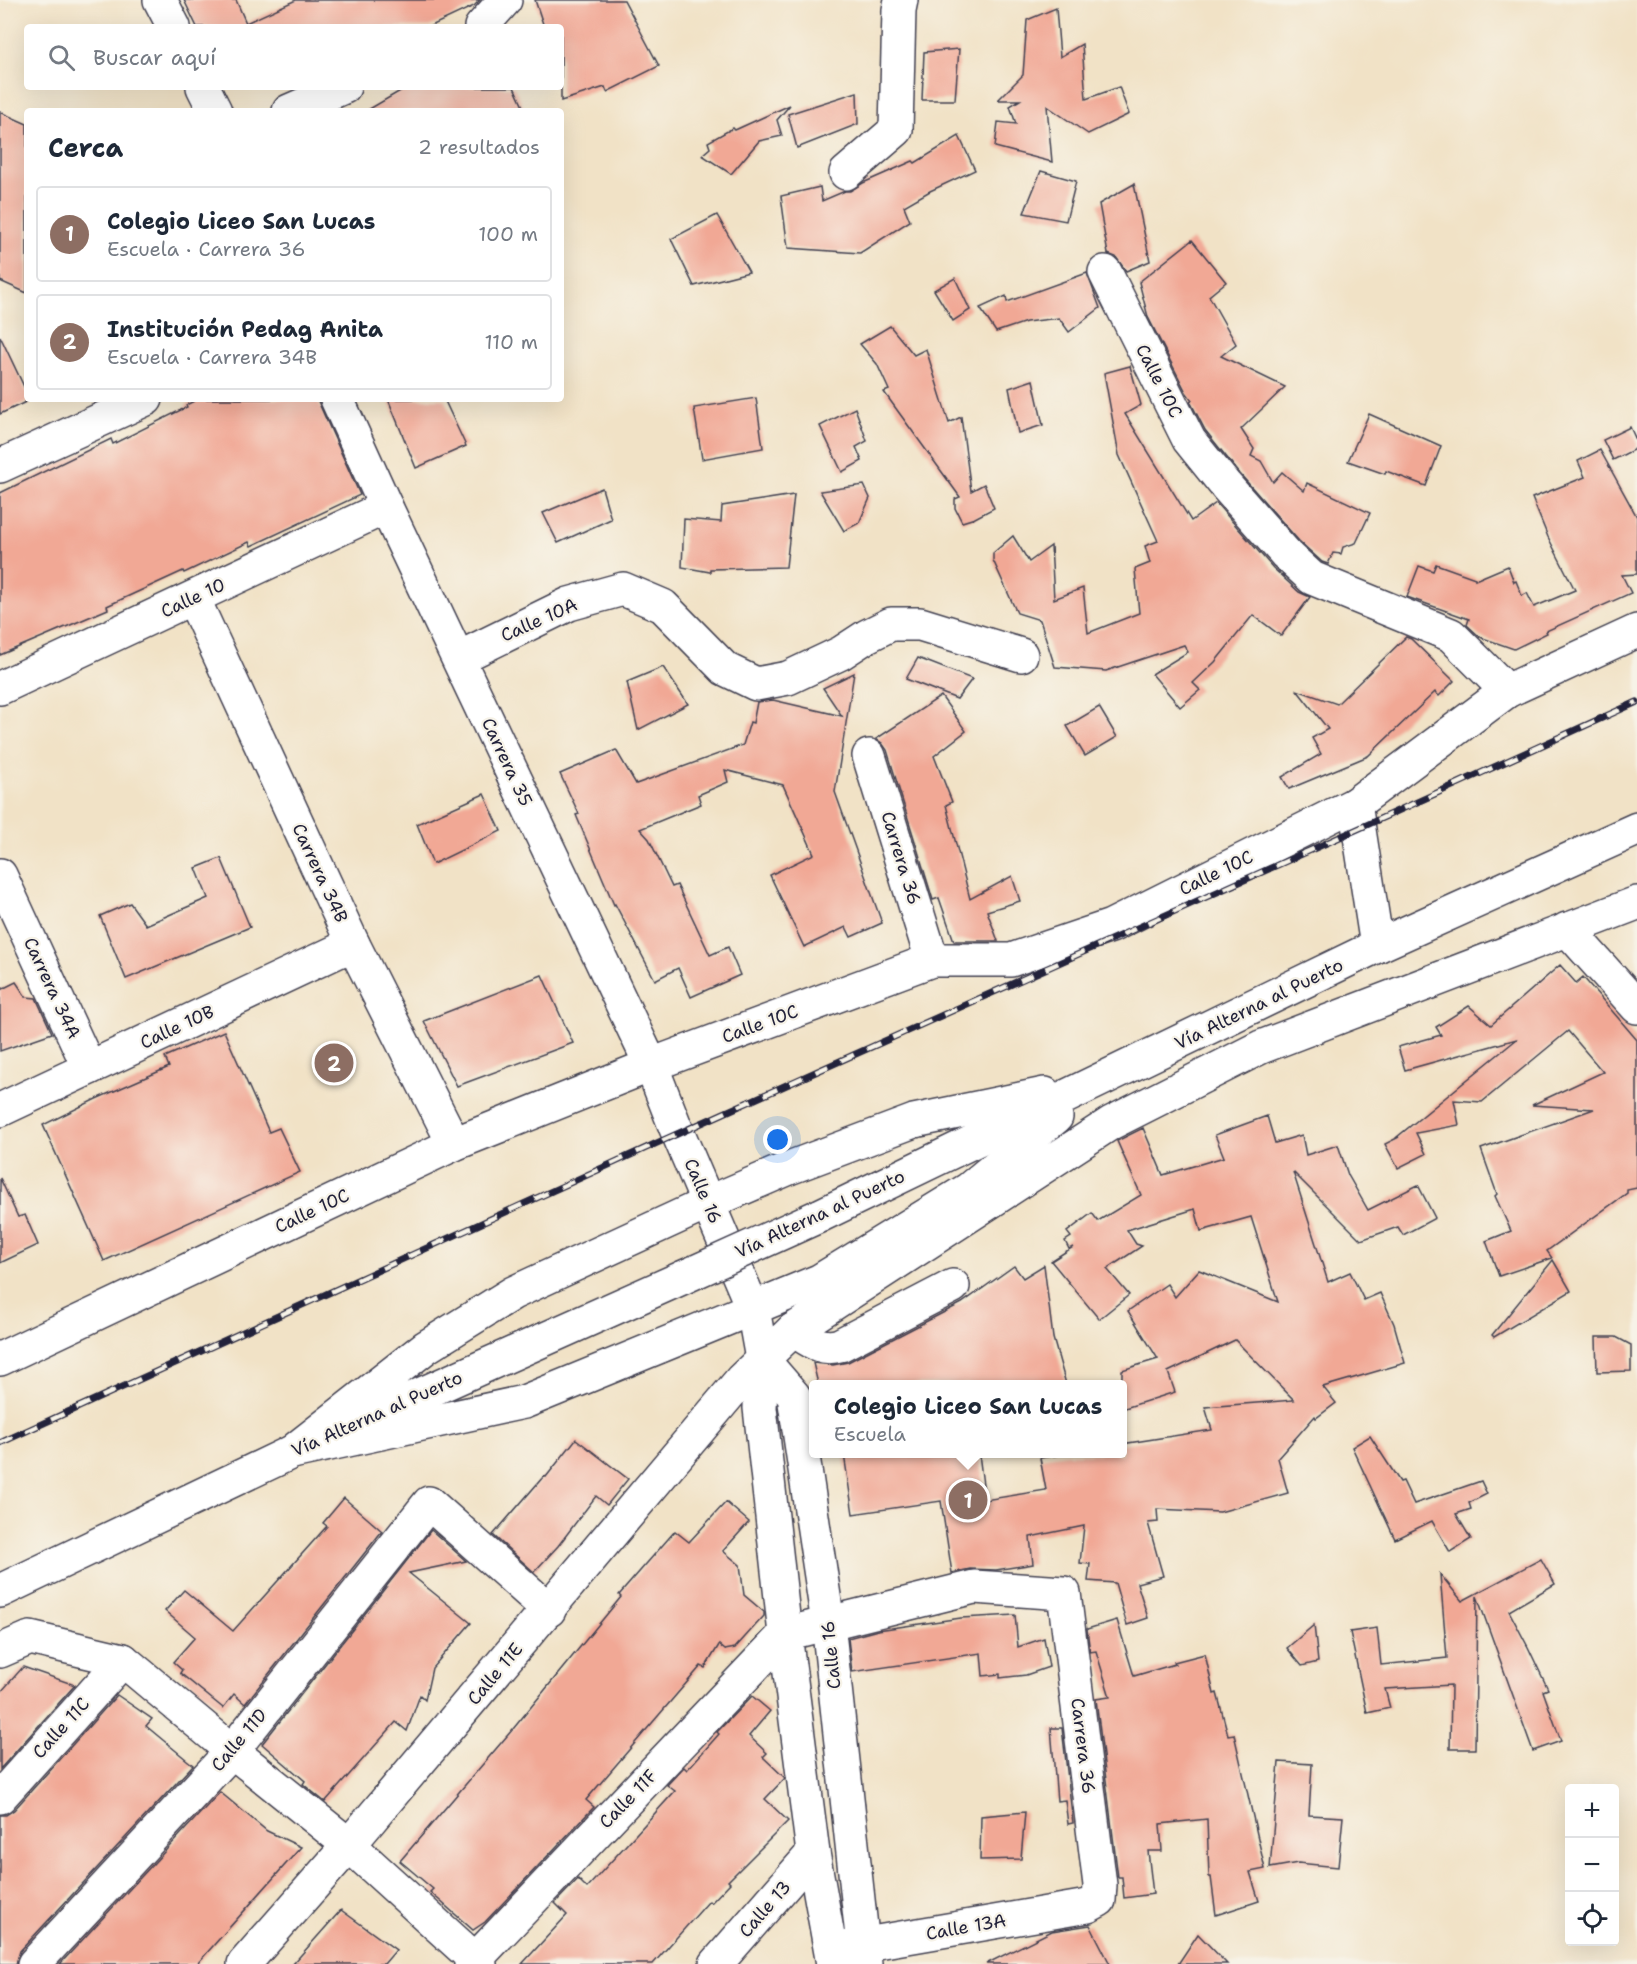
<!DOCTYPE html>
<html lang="es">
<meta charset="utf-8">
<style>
:root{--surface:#fff;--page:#f2f2f3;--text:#1f2937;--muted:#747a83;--line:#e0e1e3;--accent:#c8321e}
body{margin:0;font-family:"Shantell Sans",sans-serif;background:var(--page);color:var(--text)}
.controls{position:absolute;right:18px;bottom:18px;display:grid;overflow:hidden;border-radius:6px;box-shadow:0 6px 24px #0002}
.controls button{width:54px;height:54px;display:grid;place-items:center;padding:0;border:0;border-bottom:2px solid var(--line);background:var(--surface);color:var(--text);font:30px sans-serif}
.you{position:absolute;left:778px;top:1140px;width:21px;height:21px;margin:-15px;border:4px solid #fff;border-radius:50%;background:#1a73e8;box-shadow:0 0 0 9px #1a73e833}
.badge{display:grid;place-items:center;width:39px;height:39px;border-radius:50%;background:var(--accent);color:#fff;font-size:20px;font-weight:700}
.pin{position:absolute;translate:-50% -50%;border:3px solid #fff;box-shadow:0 2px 6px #0006}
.popup{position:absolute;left:809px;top:1380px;width:318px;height:78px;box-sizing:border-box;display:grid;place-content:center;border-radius:6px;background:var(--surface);filter:drop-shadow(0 2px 4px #0005);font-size:20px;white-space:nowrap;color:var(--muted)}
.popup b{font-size:22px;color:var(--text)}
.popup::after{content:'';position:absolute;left:50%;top:100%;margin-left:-12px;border:12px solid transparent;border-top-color:var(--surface)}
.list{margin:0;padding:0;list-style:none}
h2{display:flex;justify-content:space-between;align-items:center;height:78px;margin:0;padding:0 24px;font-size:26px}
h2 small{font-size:20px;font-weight:400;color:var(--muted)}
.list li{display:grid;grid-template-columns:39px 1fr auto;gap:18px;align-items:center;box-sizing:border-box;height:96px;margin:0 12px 12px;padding:0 12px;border:2px solid var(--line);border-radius:6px}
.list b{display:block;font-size:22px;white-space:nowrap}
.list p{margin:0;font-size:20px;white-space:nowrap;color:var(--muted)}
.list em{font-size:20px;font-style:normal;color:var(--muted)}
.icon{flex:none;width:33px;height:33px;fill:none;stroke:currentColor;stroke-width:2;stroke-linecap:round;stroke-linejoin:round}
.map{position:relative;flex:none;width:1637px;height:1964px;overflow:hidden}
.search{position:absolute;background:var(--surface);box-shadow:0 6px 24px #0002;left:24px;top:24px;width:540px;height:66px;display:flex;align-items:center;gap:15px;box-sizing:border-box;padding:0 21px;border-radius:6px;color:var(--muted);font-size:22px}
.panel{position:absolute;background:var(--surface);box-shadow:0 6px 24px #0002;left:24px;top:108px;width:540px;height:294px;border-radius:6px}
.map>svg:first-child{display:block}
</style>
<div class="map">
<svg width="1637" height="1964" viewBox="0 0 1637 1964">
<rect width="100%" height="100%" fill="#f7f3e8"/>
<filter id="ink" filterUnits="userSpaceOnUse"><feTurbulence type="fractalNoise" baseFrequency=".0167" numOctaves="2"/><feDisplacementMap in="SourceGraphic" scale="12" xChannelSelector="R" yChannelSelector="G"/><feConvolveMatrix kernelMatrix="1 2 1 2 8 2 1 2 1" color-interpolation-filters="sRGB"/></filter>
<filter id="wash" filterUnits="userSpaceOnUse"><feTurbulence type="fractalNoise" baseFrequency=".008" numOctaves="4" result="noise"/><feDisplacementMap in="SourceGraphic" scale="24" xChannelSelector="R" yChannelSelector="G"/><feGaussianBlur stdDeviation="1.35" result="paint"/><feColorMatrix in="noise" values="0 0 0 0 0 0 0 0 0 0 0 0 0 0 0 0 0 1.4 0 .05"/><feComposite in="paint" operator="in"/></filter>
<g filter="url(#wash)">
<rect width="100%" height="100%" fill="#f1e2c6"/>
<g id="blocks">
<g fill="#f1a895">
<path d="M184,0H236L246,23L296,0H480L474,6L429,27H197Z"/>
<path d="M535,0H624L659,66L607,92L605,87L561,101V27H544Z"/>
<path d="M1056,8L1060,57L1082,44L1086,99L1119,87L1129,114L1088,134L1047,106L1052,162L995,147L998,122L1016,124L1010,106L1020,100H998L1023,75L1027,20Z"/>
<path d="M959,49L955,100H922L924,52Z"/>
<path d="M407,87H514L525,111H366Z"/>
<path d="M857,92L858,124L797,148L788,114Z"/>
<path d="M790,105L777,120L782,136L759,141L731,174L702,155L710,148L708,142L733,128L735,130Z"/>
<path d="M0,112L27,124V293L0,281Z"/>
<path d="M959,136L975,170L930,191L904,206L910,221L860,253L788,248L781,196L820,187L822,201L845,191H850L863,183L913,161L915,163Z"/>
<path d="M1041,171L1076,181L1066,221L1024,213Z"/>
<path d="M1134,184L1150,261L1126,271L1116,257L1108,254L1099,204Z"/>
<path d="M717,215L749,272L694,286L671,239Z"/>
<path d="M1192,240L1226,282L1209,296L1236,344L1221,356L1285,387L1241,429L1254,449L1251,456L1261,461L1273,482L1282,472L1304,491L1307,483L1370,513L1356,543L1343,547L1341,554L1333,553L1328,564L1322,562L1299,541L1240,474L1205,430L1190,401L1192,400L1186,392L1148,317L1139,282Z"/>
<path d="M1087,273L1100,308L1069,332L1059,318L1026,322L996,332L980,308L1006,296L1007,302Z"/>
<path d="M955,278L970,310L953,321L934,290Z"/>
<path d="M890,326L914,355L926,349L949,423L961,417L971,491L984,484L994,508L975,518L962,522L955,508V499L960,497L884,392L889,390L877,364L860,344Z"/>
<path d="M0,336L27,393V399L30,400L0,414Z"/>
<path d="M1130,366L1141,405L1125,414L1191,521L1216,503L1273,568L1299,592L1310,597L1281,636L1253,615L1215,662L1193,683L1200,690L1180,707L1152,674L1188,652L1184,645L1106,671L1055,667L1040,620L1017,613L993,560V553L1013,536L1029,562L1051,546L1054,599L1083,588L1088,633L1139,613L1135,569L1150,563L1145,546L1158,541L1119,455L1104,373Z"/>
<path d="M1033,380L1043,425L1018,433L1009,388Z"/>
<path d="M756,398L763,448L702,459L694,408Z"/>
<path d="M198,399H317L360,495L251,546L249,542L184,573L183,571L107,606L108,609L0,655V493L111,439L113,444L187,407L186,405Z"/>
<path d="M388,399H444L466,446L416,468Z"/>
<path d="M855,408L867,441L856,447L862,461L842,472L820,426Z"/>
<path d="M1369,414L1441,446L1426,486L1386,471L1385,474L1348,461Z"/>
<path d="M1630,427L1637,442V448L1613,460L1603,440Z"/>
<path d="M1600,450L1637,517V574L1622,575L1631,593L1546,631L1547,633L1514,649L1480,637L1467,625L1469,619L1407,597L1419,566L1433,571L1436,564L1475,578V580L1508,566L1514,582L1516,581L1522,596L1527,593L1534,607L1575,590L1548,537L1532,498L1585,477L1578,461Z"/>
<path d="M864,485L870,498L859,523L844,531L820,491Z"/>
<path d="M602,488L611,519L558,543L543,513Z"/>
<path d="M794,495L786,567L710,569V572L682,567L684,519L721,522L722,506Z"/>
<path d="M1406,637L1411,639L1454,681L1439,696L1435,692L1368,756L1289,789L1282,777L1321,754L1312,738L1328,729L1297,690L1337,704Z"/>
<path d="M918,658L972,679L957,699L906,679Z"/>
<path d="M663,667L688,704L638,730L627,682Z"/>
<path d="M854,673L835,792L882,923L851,937L846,927L804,947L770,875L814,854L783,785L725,770L728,782L698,795L701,804L640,829L649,839L672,887L677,885L710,955L728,947L740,975L691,997L678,968L655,980L615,904L614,905L576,815L579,814L560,774L616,750L636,784L743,745L750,722L753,723L757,702L773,700L842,716L823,688Z"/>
<path d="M941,696L966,731L934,756L952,802L946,805L970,899L1012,876L1020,901L987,911L998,941H954L939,898L933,900L887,750L882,743L876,739Z"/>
<path d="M1099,707L1117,737L1085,756L1067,726Z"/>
<path d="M484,794L501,831L433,864L417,824Z"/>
<path d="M221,858L250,927L126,979L100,916L130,903L146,925L208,898L196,868Z"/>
<path d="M1560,965L1576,983L1583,977L1637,1040V1188L1627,1190V1193L1547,1251L1552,1258L1499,1276L1486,1241L1511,1231L1495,1196L1497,1194L1481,1149L1594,1109L1532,1105L1603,1072L1568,1031L1482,1102L1454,1100L1459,1125L1416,1133L1426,1154L1398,1168L1385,1144L1399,1137H1397L1517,1039L1405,1070L1398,1047L1441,1035L1436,1027L1469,1006L1491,1025Z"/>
<path d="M542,975L573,1043L457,1086L424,1021Z"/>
<path d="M16,982L26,997L36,998L52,1033L0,1051V990Z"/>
<path d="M224,1031L269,1132L279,1128L300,1172L104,1261L43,1125L96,1099L169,1067L165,1057Z"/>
<path d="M1267,1116L1275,1143L1302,1135L1306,1155L1338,1145L1348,1175L1368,1210L1418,1185L1435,1218L1403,1235L1398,1227L1361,1240L1293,1172L1328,1282L1350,1272L1364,1300L1380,1293L1394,1324L1405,1363L1323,1387L1336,1403L1316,1418L1315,1416L1278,1458L1288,1493L1220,1512L1157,1509L1158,1522L1148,1523L1163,1576L1137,1583L1148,1618L1127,1625L1115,1583L1088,1581L1090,1564L1080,1563L1084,1526L1030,1537L1033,1564L996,1570L970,1569L952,1573L941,1501L853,1514L844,1454H979L985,1500L1046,1490L1040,1458L1066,1454H1122V1444L1212,1430L1205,1407L1294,1400L1235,1340L1168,1372L1175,1392L1122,1409V1370L1158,1359L1128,1311L1167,1284L1175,1297L1199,1270L1278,1302L1251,1217L1201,1231L1195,1209L1127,1230L1136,1244L1142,1246L1107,1269L1129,1295L1099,1319L1051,1261L1073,1247L1069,1249L1065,1241L1071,1237L1067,1232L1092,1213L1098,1221L1141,1195L1117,1141L1143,1128L1163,1175L1224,1157L1215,1135Z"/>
<path d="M0,1178L18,1217L25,1215L38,1245L0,1263Z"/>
<path d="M1553,1260L1571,1291L1494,1337L1492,1335Z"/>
<path d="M1044,1265L1053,1338L1066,1384H818L813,1363L833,1365L848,1362L962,1303L1014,1266L1023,1278Z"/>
<path d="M1596,1337H1616L1631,1345V1371L1597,1372Z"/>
<path d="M1370,1436L1400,1482L1403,1481L1414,1504L1481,1481L1487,1494L1469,1503L1471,1509L1456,1514L1471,1539L1450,1552L1432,1521L1395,1539L1352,1447Z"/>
<path d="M576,1439L628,1479L607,1505L596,1496L558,1546L534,1572L493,1535L544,1476L546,1477Z"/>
<path d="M344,1498L382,1531L245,1704L234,1694L223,1708L180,1673L182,1670L173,1662L195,1637L165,1611L184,1590L233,1631L327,1526L323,1523Z"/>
<path d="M726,1502L749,1522L723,1551L740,1565L744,1595L764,1612V1616L735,1648L725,1650L719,1645L705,1668L701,1666L586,1800L594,1807L485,1922L473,1930L430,1892L433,1889L400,1861L513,1729L621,1597L619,1595L675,1531L689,1542Z"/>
<path d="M431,1530L466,1561L409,1573L471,1623L432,1668L425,1700L420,1695L407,1731L396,1722L325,1802L303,1784L305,1781L262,1744Z"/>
<path d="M1541,1559L1555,1584L1509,1611L1528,1647L1548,1689L1543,1691L1561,1741L1533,1751L1477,1596L1475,1749H1450L1451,1685L1385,1689L1390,1708L1367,1713L1350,1632L1377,1628L1381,1665L1447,1658L1440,1574L1462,1601Z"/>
<path d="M1015,1615L1018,1647L1044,1638L1049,1667L1026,1675L1000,1678V1674L983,1676L981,1653L852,1672L848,1638L878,1630L961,1618Z"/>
<path d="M1117,1620L1134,1676L1175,1664L1174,1662L1205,1654L1214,1694L1217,1693L1228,1735L1234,1734L1265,1869L1250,1872L1259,1901L1216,1915L1211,1877H1209L1207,1819L1160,1824L1162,1851H1148L1153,1894L1124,1898L1122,1877H1118L1096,1699L1110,1697L1096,1651L1090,1652L1087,1629Z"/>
<path d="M1314,1625L1318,1662L1302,1666L1287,1648Z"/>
<path d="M23,1667L75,1685L0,1769V1693Z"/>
<path d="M117,1695L152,1719L146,1726L193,1765L20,1951L16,1964H0V1815H6L14,1810Z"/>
<path d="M752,1696L770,1711L749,1736L767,1753L763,1757L785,1778L765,1799L788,1821L728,1881L730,1883L711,1903L709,1901L653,1964H522L567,1915L555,1903L578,1879L587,1888L675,1791L667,1785L684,1767L687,1770L719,1734L717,1732Z"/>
<path d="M1051,1728H1062L1073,1823L1068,1824L1065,1800L1057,1801Z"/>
<path d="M1279,1762L1312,1764L1309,1815L1343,1817L1338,1867L1298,1863L1270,1868Z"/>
<path d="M220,1792L267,1831L301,1847L197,1964H60Z"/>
<path d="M1025,1812L1021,1859L980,1860L981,1816Z"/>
<path d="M341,1910L396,1950L384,1964H293Z"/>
<path d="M1090,1925L1110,1964H986L1052,1931Z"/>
<path d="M1198,1934L1227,1964H1178Z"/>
</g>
</g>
</g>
<g filter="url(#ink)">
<use href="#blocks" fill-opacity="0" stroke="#413f50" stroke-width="1.5"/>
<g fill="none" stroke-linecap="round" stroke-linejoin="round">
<g stroke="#413f50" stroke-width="36">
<g id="street">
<path d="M481,27L505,0"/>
<path d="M289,111L344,87"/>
<path d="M846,173L896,130L899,10L901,0"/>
<path d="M1105,272L1189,440L1226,486L1286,554L1312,578L1451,635L1507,691"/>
<path d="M0,466L146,399"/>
<path d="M193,598L353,944L454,1144"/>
<path d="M459,658L569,604L623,589L663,606L725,669L756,684L788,678L841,653L867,636L891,624H920L1021,655"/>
<path d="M0,688L386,507"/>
<path d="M869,756L932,960"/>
<path d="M1355,804L1377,946"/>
<path d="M0,875L89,1068"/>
<path d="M1567,929L1637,1007"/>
<path d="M0,1110L353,944"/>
<path d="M793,1330C810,1340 820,1351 840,1345L953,1286"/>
<path d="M0,1359L454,1144L651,1065L932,960H1011L1111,926L1355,804L1507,691L1637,631"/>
<path d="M0,1651L30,1638L123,1660L232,1751L349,1845L480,1964"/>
<path d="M0,1797L123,1660"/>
<path d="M34,1964L232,1751L429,1503L549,1610"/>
<path d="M244,1964L349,1845L741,1380L793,1330L1111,1123L1261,1047L1637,903"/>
<path d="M471,1964L785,1634L974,1587L1064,1593L1100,1885L1099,1900L1088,1906L837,1949"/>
<path d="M716,1964L813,1853"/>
</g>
</g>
<g stroke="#413f50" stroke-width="36">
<g id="secondary">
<path d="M160,0L174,27"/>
<path d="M203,87L215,111"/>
<path d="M337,399L386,507L651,1065L675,1126L753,1309L762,1359L760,1408L785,1634L813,1853L833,1964"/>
<path d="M762,1359L794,1396L828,1623L865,1964"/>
</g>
</g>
<g stroke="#413f50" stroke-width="36">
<g id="primary">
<path d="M819,1216L1377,946L1637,829"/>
<path d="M297,1448L426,1347L513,1293L708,1203L789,1168L914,1121L1045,1094"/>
<path d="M292,1452L524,1402L819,1281L969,1189L1056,1117"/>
<path d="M0,1591L292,1452L684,1277"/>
</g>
</g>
<use href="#street" stroke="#fff" stroke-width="33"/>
<use href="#secondary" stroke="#fff" stroke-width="33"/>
<use href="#primary" stroke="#fff" stroke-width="33"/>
<g stroke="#22223b" stroke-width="7">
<path id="rail" d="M0,1443L657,1143L1360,828L1637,702"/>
</g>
<use href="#rail" stroke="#f7f3e8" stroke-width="4.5" stroke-dasharray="14" stroke-linecap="butt"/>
<g stroke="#413f50" stroke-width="36" stroke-linecap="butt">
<path id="primary-bridge" d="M684,1277L819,1216"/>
</g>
<use href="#primary-bridge" stroke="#fff" stroke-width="33"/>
</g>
</g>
<g text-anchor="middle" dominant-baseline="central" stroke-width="4.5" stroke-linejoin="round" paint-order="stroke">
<g font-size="18" fill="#22223b" stroke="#f7f3e8">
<text transform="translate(1159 381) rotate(63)">Calle 10C</text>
<text transform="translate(193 598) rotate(-25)">Calle 10</text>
<text transform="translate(539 620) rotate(-24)">Calle 10A</text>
<text transform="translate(507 762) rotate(65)">Carrera 35</text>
<text transform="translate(901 858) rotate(73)">Carrera 36</text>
<text transform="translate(320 873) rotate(65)">Carrera 34B</text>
<text transform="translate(1216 873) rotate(-26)">Calle 10C</text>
<text transform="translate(52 988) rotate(65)">Carrera 34A</text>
<text transform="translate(1259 1004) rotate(-26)">Vía Alterna al Puerto</text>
<text transform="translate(760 1024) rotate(-20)">Calle 10C</text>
<text transform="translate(177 1027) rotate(-25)">Calle 10B</text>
<text transform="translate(703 1191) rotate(67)">Calle 16</text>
<text transform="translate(312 1211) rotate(-25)">Calle 10C</text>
<text transform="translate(820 1214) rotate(-25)">Vía Alterna al Puerto</text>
<text transform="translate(377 1414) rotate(-24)">Vía Alterna al Puerto</text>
<text transform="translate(831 1655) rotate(-96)">Calle 16</text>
<text transform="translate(495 1674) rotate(-50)">Calle 11E</text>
<text transform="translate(61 1728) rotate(-48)">Calle 11C</text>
<text transform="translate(239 1740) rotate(-50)">Calle 11D</text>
<text transform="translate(1083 1746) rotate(83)">Carrera 36</text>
<text transform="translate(628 1799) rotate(-46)">Calle 11F</text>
<text transform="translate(765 1909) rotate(-49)">Calle 13</text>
<text transform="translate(966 1927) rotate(-10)">Calle 13A</text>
</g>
</g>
</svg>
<div class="controls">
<button>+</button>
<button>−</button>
<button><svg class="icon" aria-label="locate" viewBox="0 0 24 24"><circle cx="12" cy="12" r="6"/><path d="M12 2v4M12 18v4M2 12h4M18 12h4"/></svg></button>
</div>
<div class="you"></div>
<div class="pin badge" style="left:968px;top:1500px;background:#8d6e63">1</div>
<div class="popup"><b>Colegio Liceo San Lucas</b>Escuela</div>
<div class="pin badge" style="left:334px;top:1063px;background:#8d6e63">2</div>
<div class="search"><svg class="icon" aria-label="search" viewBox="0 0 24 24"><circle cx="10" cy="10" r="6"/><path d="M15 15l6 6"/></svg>Buscar aquí</div>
<section class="panel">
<h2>Cerca<small>2 resultados</small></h2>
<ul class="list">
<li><span class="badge" style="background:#8d6e63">1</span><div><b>Colegio Liceo San Lucas</b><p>Escuela · Carrera 36</p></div><em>100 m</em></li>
<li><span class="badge" style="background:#8d6e63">2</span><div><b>Institución Pedag Anita</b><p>Escuela · Carrera 34B</p></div><em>110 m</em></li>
</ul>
</section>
</div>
